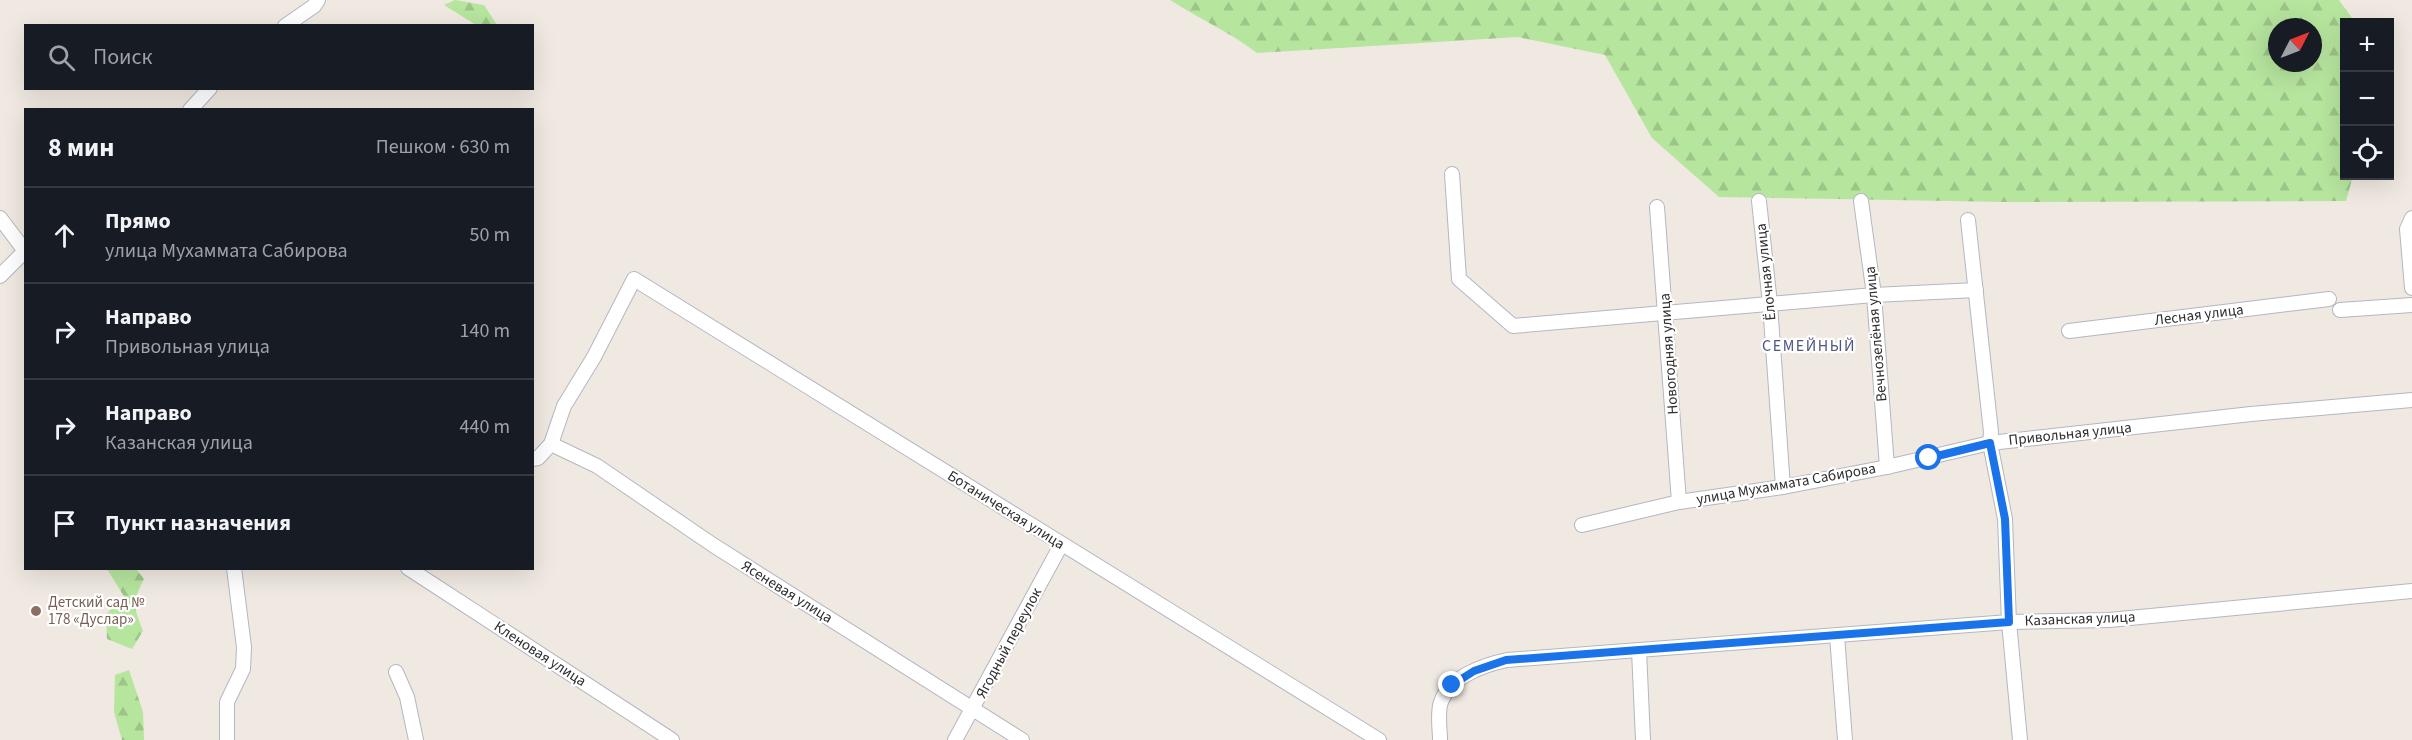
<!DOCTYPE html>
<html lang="ru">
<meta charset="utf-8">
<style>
:root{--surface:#171b24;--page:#242831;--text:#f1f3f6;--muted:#9ea1a6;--line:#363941}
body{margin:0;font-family:"Source Sans 3",sans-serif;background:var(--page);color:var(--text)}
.controls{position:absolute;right:18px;top:18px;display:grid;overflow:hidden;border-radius:0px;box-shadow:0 6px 24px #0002}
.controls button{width:54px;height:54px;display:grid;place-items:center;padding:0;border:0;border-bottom:2px solid var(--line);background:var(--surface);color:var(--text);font:30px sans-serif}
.compass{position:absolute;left:2268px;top:18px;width:54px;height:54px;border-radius:50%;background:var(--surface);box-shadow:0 6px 24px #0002;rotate:48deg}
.stop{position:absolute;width:18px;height:18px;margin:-14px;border:4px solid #1a73e8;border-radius:50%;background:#fff}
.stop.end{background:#1a73e8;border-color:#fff;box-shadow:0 2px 6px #0008}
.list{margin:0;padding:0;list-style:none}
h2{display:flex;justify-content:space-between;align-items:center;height:78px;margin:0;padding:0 24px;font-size:26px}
h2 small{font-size:20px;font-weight:400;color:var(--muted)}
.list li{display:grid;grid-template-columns:39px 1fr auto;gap:18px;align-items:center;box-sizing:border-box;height:96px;padding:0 24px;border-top:2px solid var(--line)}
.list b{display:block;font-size:22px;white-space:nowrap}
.list p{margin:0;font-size:20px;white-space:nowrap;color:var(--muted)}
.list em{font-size:20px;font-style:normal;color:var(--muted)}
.icon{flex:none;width:33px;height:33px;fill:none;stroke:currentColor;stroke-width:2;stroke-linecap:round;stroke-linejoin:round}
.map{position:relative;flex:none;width:2412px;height:740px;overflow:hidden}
.search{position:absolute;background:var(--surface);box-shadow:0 6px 24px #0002;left:24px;top:24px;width:510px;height:66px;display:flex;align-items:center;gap:15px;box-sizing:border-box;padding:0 21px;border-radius:0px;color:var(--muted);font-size:22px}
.panel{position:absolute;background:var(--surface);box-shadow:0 6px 24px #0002;left:24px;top:108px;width:510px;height:462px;border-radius:0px}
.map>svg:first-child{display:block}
</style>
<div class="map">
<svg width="2412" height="740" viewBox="0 0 2412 740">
<defs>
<pattern id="forest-firs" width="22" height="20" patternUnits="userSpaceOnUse" patternTransform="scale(1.5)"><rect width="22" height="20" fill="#b6e59e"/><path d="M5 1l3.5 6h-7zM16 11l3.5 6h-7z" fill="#9dc588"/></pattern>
</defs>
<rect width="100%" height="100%" fill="#efe9e1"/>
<g fill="url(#forest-firs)" fill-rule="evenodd">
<path d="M455,0L484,5L497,25H476L444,5Z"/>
<path d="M1170,0H2339L2355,22H2344V176H2353L2346,201L2005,202L1719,197L1652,138L1605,55L1518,37L1257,53C1230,32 1199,19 1170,0ZM2277,27H2313V63H2277Z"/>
<path d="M107,569H136L144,579C131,605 134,606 143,631L132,649L107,639L106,614L125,598Z"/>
<path d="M129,670L143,712L144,740H122L114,712L115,675Z"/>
</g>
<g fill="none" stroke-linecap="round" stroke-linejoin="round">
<g stroke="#b4b7c1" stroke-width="16">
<g id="minor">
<path d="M285,26L314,6L318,0"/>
<path d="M190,110L210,88"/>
<path d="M1452,174L1459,279L1513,326L1874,295L1976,290"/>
<path d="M1759,201L1770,304L1783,487"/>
<path d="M1861,201L1874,295L1887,467"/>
<path d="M1657,207L1679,502"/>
<path d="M0,218L25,251"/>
<path d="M2412,218L2407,229L2412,288"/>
<path d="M0,276L26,250"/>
<path d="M2340,310L2412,305"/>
<path d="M2069,331L2329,299"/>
<path d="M551,444L597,466L713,545L1022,740"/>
<path d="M532,459L538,458L551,444L564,406L594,357L634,279L1379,740"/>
<path d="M1582,525L1679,502L1783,487L1887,467L1990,443L1991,432L1968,220"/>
<path d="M408,568L672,740"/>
<path d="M1837,636L1845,740"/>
<path d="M1639,650L1643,740"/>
<path d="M396,672L407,697L416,740"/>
<path d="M227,740V702L243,669L244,647L234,568"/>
<path d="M955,740L1061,545"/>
<path d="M1440,740C1440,729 1437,712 1441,702C1450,677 1483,665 1507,660L2009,622L2109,620L2412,591"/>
<path d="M2020,740L2009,622L2005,519L1990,443L2251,414L2412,400"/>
</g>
</g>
<use href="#minor" stroke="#fff" stroke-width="14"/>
</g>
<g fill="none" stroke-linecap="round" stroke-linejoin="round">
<path stroke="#1a73e8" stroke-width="8" d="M1452,685L1474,671L1506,660L2009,622L2005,519L1990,443L1929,458"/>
</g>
<circle fill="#8d6e63" stroke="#fff" stroke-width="2" cx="36" cy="611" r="6"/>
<g text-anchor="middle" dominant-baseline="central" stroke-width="4.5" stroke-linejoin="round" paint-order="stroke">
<g font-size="15" fill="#2e2e2e" stroke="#fff">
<text transform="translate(1766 272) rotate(-96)">Ёлочная улица</text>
<text transform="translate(2199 315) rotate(-7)">Лесная улица</text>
<text transform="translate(1876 334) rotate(-95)">Вечнозелёная улица</text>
<text transform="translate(1669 354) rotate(-94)">Новогодняя улица</text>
<text transform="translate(2070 434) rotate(-6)">Привольная улица</text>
<text transform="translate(1786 484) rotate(-10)">улица Мухаммата Сабирова</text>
<text transform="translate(1006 510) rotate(32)">Ботаническая улица</text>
<text transform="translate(787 592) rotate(32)">Ясеневая улица</text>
<text transform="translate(2080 619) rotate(-2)">Казанская улица</text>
<text transform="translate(1009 643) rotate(-62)">Ягодный переулок</text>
<text transform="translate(540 654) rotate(33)">Кленовая улица</text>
</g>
<g font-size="15" fill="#785e54" stroke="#fff" text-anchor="start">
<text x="48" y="602">Детский сад №<tspan x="48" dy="17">178 «Дуслар»</tspan></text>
</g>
<g font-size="16" letter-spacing="1.5" fill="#4d5680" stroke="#fff">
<text x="1809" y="346">СЕМЕЙНЫЙ</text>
</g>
</g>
</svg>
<div class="controls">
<button>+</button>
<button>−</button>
<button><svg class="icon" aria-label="locate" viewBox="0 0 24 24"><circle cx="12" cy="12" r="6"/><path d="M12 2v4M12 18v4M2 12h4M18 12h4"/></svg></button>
</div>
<svg class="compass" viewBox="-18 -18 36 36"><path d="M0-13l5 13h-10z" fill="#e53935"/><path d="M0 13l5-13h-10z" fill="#9ea1a6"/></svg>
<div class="stop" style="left:1929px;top:458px"></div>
<div class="stop end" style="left:1452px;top:685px"></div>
<div class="search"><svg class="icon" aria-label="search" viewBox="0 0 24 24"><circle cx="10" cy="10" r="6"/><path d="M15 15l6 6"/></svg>Поиск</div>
<section class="panel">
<h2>8 мин<small>Пешком · 630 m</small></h2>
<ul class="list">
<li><svg class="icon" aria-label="ahead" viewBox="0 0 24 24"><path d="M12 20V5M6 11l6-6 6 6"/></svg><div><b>Прямо</b><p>улица Мухаммата Сабирова</p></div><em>50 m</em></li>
<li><svg class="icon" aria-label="right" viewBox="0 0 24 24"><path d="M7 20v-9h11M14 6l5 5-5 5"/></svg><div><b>Направо</b><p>Привольная улица</p></div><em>140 m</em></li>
<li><svg class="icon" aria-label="right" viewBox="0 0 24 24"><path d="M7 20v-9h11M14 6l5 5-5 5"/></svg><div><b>Направо</b><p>Казанская улица</p></div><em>440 m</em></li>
<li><svg class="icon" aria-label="arrive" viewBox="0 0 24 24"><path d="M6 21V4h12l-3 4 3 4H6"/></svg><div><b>Пункт назначения</b></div></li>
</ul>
</section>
</div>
